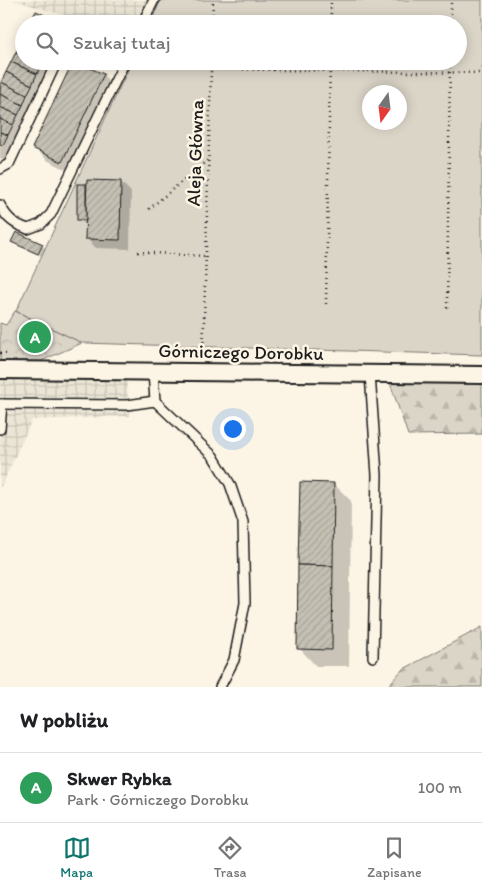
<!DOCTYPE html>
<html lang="pl">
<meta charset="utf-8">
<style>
:root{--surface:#fff;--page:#f6f6f6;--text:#202124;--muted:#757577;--line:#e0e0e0;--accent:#0f766e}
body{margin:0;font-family:Itim,sans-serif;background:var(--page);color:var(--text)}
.compass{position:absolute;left:362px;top:85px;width:45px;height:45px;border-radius:50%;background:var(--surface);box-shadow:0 2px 12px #0003;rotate:194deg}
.you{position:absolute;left:232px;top:428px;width:18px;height:18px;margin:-12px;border:4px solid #fff;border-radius:50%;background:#1a73e8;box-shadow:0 0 0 8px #1a73e833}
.badge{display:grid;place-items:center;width:32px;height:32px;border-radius:50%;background:var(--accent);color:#fff;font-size:16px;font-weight:700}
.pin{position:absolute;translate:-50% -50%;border:2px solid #fff;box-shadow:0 1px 5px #0006}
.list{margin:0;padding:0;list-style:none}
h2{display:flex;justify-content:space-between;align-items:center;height:65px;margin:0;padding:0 20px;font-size:21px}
h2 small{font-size:16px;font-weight:400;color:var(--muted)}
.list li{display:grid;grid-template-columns:32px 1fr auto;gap:15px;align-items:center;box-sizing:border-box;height:70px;padding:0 20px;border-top:1px solid var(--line)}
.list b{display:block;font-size:19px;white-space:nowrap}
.list p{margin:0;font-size:16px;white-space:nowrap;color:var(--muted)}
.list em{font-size:16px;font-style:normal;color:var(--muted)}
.icon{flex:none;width:28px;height:28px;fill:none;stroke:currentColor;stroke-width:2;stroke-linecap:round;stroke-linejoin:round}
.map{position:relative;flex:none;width:482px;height:687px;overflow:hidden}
.search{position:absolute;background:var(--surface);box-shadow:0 2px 12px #0003;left:15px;right:15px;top:15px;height:55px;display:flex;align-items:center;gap:12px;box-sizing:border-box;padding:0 18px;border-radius:28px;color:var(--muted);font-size:19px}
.sheet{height:135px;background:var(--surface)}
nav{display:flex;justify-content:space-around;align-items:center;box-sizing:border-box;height:70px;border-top:1px solid var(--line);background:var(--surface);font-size:14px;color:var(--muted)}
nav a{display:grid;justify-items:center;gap:2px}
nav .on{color:var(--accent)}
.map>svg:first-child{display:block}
</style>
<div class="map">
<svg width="482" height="687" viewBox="0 0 482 687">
<defs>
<pattern id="industrial-grid" width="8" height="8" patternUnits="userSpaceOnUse" patternTransform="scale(1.25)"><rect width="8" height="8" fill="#ebe5d6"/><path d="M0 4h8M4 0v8" fill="none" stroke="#c9c4b7"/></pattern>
<pattern id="forest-firs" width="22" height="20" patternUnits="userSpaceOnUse" patternTransform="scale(1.25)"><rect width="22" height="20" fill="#dbd5c8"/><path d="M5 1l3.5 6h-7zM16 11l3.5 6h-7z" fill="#bbb6ab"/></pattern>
<pattern id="park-crowns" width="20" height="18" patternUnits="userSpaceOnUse" patternTransform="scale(1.25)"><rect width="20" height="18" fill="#dbd5c8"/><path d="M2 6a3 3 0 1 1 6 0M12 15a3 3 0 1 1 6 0" fill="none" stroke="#bbb6ab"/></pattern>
<pattern id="building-hatch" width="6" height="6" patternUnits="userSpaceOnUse" patternTransform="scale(1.25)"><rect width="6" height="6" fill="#c4c0b3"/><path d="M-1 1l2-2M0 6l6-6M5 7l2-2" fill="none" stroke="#a8a499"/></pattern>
</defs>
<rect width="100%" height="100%" fill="#fcf5e5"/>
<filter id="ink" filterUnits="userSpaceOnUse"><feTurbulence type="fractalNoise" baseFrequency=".02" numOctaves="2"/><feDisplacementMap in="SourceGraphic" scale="10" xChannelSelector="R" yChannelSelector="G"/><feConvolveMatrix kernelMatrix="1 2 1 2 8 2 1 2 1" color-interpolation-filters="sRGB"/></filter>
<g filter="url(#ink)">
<g fill="url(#industrial-grid)">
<path d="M13,0H161L150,24H94Z"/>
<path d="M126,378L130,416L32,420L0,489V379Z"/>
</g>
<path fill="#dbd5c8" stroke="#7c7872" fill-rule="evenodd" d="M161,0H482V355L82,343L16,311L132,61H458V24H150ZM370,92H400V122H370Z"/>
<g fill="url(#forest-firs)" stroke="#7c7872">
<path d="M389,380L482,382V434L408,435Z"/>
<path d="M482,627V687H387L402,670Z"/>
</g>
<path fill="url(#park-crowns)" stroke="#7c7872" d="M15,311L82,343L41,361H0V323L6,325Z"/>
<g fill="#0003">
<path d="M24,39V61H53L5,161L0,159V89Z"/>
<path d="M103,75L116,88L75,174L47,160L34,147Z"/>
<path d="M121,182L131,192L130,249L96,248L86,238L87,226L78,219L79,185Z"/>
<path d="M13,242L42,245L45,248L41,256Z"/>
<path d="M334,484L351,501L349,666H316L299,648Z"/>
</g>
<g fill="url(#building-hatch)" stroke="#1c1c1c">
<path d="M36,11L61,23V24H36L31,21Z"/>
<path d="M21,42L24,43V55L16,52Z"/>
<path d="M16,52L24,55V61H36L42,64L37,74L11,62Z"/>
<path d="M73,61L104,74L62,162L32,148Z"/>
<path d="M11,62L37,74L32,85L6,72Z"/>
<path d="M6,72L32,85L27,95L1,82Z"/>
<path d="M1,82L27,95L23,105L0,94Z"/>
<path d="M0,94L23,105L18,115L0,107Z"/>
<path d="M0,107L18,115L13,125L0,119Z"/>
<path d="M0,119L13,125L8,135L0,132Z"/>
<path d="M0,132L8,135L3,145L0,144Z"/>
<path d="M87,180L121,181L120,240L85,239Z"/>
<rect x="77" y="184" width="9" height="36"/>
<path d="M16,232L43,244L38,254L11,242Z"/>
<path d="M300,482L334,483L333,566L298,565Z"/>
<path d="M298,565L333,566L332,650L297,649Z"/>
</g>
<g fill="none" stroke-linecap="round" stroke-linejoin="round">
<g stroke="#1c1c1c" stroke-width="12">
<g id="lane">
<path d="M142,24L154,0"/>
<path d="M112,61L123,66"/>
<path d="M0,169L9,164L57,61"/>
<path d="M0,205C7,219 14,224 28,229L41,224L51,214L125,61"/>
<path d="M153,371L155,401L213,456L230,484L243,522L245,603L234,660L220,687"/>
<path d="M370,374L377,475L373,657"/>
<path d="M0,404L127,405L155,401"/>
<path d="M0,429L2,404"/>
</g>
</g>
<g stroke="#1c1c1c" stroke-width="20">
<path id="street" d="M0,370L482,375"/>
</g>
<g stroke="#1c1c1c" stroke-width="2.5" stroke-dasharray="1 4" stroke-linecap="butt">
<path d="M212,24L213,0"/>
<path d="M331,24V0"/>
<path d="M451,24V0"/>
<path d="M211,69V61"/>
<path d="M149,209L209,159"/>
<path d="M138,252L205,256"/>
<path d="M326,304L330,61"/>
<path d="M447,308L450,61"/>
<path d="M0,353H8"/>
<path d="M203,357L211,69L482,73"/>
</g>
<use href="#lane" stroke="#fcf5e5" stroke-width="9"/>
<use href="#street" stroke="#fcf5e5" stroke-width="16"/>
</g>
</g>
<g text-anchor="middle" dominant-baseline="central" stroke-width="5" stroke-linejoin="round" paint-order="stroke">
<g font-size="19" fill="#1c1c1c" stroke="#fcf5e5">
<text transform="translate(195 153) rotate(-88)">Aleja Główna</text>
<text transform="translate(241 352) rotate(1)">Górniczego Dorobku</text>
</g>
</g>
</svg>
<svg class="compass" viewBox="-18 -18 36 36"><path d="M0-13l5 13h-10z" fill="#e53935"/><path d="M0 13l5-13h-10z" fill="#757577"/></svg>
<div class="you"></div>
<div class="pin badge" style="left:35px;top:337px;background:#2e9e5b">A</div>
<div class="search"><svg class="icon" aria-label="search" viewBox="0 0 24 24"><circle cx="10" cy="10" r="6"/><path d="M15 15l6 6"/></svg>Szukaj tutaj</div>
</div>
<section class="sheet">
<h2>W pobliżu<small></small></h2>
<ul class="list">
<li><span class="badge" style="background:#2e9e5b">A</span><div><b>Skwer Rybka</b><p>Park · Górniczego Dorobku</p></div><em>100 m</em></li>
</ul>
</section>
<nav>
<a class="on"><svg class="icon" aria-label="map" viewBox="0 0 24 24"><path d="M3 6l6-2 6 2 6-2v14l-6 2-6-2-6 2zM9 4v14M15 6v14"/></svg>Mapa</a>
<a><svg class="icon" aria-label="directions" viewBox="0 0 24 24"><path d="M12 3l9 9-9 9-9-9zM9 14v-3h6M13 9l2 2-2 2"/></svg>Trasa</a>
<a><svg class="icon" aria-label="saved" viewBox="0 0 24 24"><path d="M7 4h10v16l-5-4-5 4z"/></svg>Zapisane</a>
</nav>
